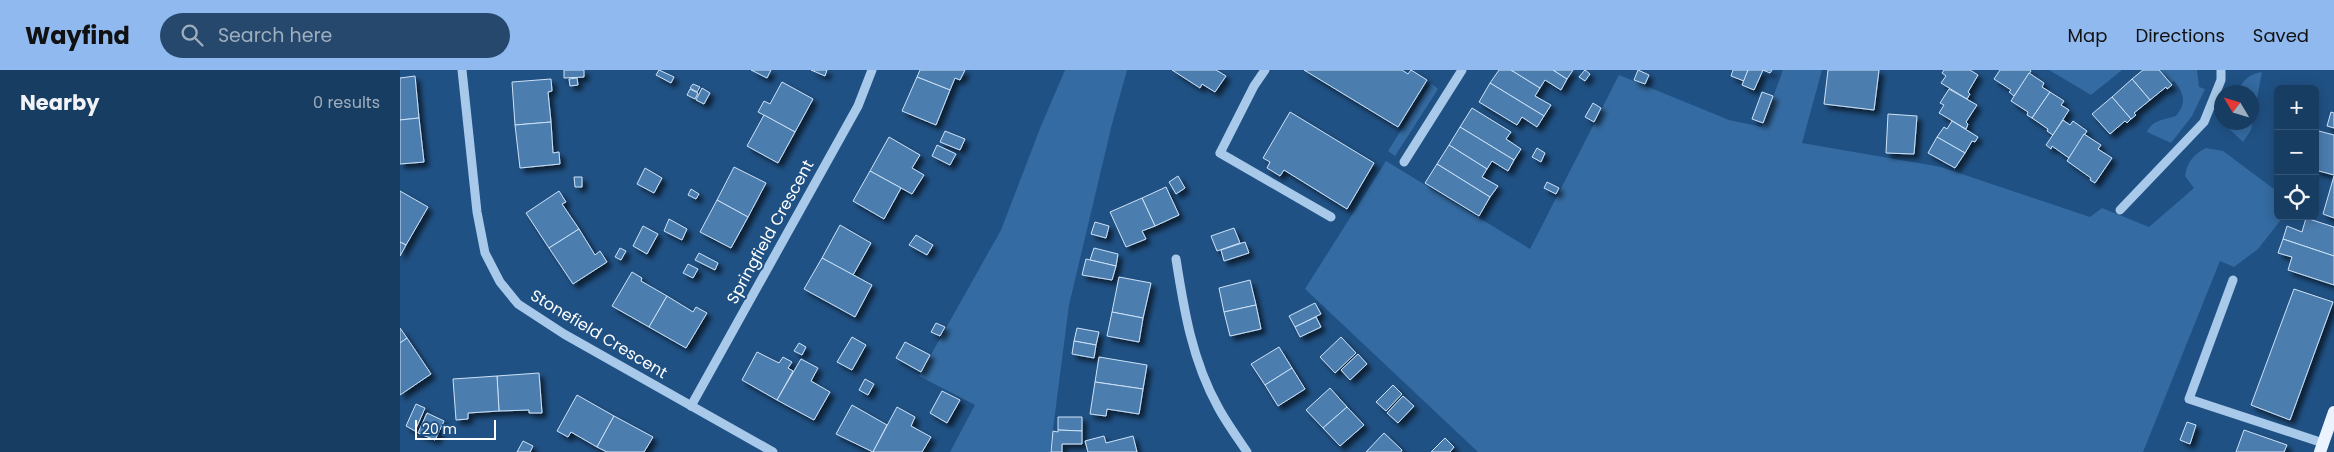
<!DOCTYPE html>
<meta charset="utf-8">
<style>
:root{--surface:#183d63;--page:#25486c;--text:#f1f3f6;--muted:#9faebe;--line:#365678;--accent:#90b9f0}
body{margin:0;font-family:Poppins,sans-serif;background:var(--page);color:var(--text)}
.controls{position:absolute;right:15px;top:15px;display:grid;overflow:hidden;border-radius:8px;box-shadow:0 2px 12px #0003}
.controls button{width:45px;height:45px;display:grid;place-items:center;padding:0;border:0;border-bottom:1px solid var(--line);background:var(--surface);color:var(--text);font:25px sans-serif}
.compass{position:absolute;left:1814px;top:15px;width:45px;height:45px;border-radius:50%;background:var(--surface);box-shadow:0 2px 12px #0003;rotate:308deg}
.scale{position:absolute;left:15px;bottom:12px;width:81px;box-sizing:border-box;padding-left:5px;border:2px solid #fff;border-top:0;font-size:14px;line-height:18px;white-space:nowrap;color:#fff;-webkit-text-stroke:4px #205184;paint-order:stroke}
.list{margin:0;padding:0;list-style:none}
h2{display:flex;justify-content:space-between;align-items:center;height:65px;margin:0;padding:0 20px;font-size:21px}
h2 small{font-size:16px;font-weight:400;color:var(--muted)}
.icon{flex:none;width:28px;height:28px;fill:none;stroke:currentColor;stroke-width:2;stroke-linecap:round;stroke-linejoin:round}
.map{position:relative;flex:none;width:1934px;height:382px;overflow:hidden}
header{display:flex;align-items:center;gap:30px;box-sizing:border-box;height:70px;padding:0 25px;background:var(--accent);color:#111}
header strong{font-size:24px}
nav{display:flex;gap:28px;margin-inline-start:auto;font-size:18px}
.search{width:350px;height:45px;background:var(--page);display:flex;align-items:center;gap:12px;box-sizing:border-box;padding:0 18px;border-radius:28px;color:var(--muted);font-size:19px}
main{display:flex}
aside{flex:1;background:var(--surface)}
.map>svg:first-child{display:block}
</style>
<header>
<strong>Wayfind</strong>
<div class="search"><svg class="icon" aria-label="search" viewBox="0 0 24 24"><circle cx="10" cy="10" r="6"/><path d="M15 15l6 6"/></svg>Search here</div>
<nav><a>Map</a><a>Directions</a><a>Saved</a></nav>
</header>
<main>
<aside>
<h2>Nearby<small>0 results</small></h2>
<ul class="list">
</ul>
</aside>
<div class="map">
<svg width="1934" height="382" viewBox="0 0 1934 382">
<defs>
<filter id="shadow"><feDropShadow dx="4.5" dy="4.5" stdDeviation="2.5" flood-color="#0009"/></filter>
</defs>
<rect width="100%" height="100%" fill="#205184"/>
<g fill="#346ba2">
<path d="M665,0H727L712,54L669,235L650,382H550L575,335L519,306L601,160L641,56Z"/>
<path d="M1383,0H1422L1402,73L1541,97L1690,147L1702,138L1749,157L1794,118L1785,106C1787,92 1794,84 1806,78L1823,81L1878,122V146H1884L1858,179L1834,197L1820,191L1743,382H1078L905,219L986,91L1130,179L1219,5L1329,50L1362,57Z"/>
<path d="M1649,0H1722L1691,25Z"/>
<path d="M1759,0H1797L1799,17L1805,19L1792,46L1771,73L1747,62C1753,49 1765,50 1776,46C1787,33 1784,23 1774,11L1771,13Z"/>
<path d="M1862,2L1851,60L1843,72L1823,53L1852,52V22H1837C1843,11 1848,4 1862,2Z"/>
<path d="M1031,13L1038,19L995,86L988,81Z"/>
</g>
<g fill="#4c7daf" stroke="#cce2f7" filter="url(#shadow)">
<path d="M164,0H184V7L164,8Z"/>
<path d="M259,0L274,7L271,13L256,5Z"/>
<path d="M351,0H371L367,8Z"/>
<path d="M411,0H427L425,6Z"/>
<path d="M520,0H565L560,10L555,8L550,20L517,7Z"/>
<path d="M772,0H816L826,6L815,22L802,14L800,18Z"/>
<path d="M904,0H1002L1008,4L1011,0L1027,10L998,57Z"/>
<path d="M1099,0H1111L1140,18L1135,26L1151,35L1144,46L1090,13Z"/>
<path d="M1111,0H1153L1167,9L1161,20L1145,10L1140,18Z"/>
<path d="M1153,0H1173L1167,9Z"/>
<path d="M1185,0L1190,4L1185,11L1179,7Z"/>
<path d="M1238,0L1249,5L1245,14L1234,10Z"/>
<path d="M1333,0H1348L1344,11L1331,6Z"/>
<path d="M1348,0H1372L1370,3L1363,0L1354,20L1342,15Z"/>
<path d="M1428,0H1479L1474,40L1424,34Z"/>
<path d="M1544,0H1570L1578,5L1568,22L1570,24L1567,29L1541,13L1546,6L1542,3Z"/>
<path d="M1600,0H1630L1631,1L1614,26L1609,22L1611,20L1594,9Z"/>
<path d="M1743,0H1759L1772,15L1767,19L1766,17L1750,30L1732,9Z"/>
<path d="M1629,3L1644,13L1642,17L1650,22L1632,48L1627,45L1628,42L1611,31Z"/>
<path d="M15,6L19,48L0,50V8Z"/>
<path d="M517,7L550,20L536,55L502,41Z"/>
<path d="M177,8L178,15L170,16L169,9Z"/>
<path d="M151,9L152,21L148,22L151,52L115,55L112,12Z"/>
<path d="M1732,9L1750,30L1734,43L1736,45L1731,49L1712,27Z"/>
<path d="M382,12L413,29L395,62L358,42L364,31L370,34Z"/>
<path d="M1090,13L1144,46L1137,57L1122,47L1117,55L1079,32Z"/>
<path d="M293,14L300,17L297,22L290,18Z"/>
<path d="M302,18L310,23L304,34L296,30Z"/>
<path d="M290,19L298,23L295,29L287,25Z"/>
<path d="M1549,19L1577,35L1566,52L1568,54L1566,59L1539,43L1544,35L1540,33Z"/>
<path d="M1362,22L1373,26L1363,53L1352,49Z"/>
<path d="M1650,22L1664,31L1661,35L1669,40L1653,65L1647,61L1648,59L1632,48Z"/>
<path d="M1712,27L1731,49L1727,53L1725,51L1710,64L1692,44Z"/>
<path d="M1193,33L1201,38L1194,52L1185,47Z"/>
<path d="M1072,38L1111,62L1106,69L1121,79L1114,90L1060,57Z"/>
<path d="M890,42L974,93L947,139L884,100L880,106L867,98L870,92L863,88Z"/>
<path d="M1931,42L1934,43V58L1927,56Z"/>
<path d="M1488,44L1517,46L1514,84L1486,83Z"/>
<path d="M364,45L395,62L378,93L347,76Z"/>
<path d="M19,48L24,92L0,94V50Z"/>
<path d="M1663,50L1670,55L1673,51L1687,61L1669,88L1652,76L1651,79L1646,75Z"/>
<path d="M1552,51L1578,67L1575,72L1572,71L1565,83L1537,67L1544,57L1547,59Z"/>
<path d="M151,52L153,83L159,82L160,94L120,98L115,55Z"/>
<path d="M1060,57L1114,90L1108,101L1092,91L1087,99L1049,75Z"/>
<path d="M1915,60L1934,65V105L1915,100Z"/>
<path d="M545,61L565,69L560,80L540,72Z"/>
<path d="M1684,64L1701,75L1698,79L1712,88L1695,113L1690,110L1691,108L1667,91Z"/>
<path d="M489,67L520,85L512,98L524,105L512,124L470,101Z"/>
<path d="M1537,67L1565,83L1555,98L1528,83Z"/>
<path d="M537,75L556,84L550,95L532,86Z"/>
<path d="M1049,75L1087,99L1082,107L1098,116L1090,127L1037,94Z"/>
<path d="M1137,78L1145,83L1141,92L1132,87Z"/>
<path d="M1037,94L1090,127L1079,146L1025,113Z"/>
<path d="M334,97L366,113L348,147L317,130Z"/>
<path d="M245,98L262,108L254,123L237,114Z"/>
<path d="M470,101L501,118L484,149L453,131Z"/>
<path d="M778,106L785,118L776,124L769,112Z"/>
<path d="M1934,106V148L1923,144Z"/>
<path d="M174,107H182V117H175Z"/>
<path d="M1147,112L1159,118L1156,124L1144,118Z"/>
<path d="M766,117L779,145L755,156L742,128Z"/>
<path d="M291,119L299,124L296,129L288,125Z"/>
<path d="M0,121L28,137L6,175L0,172Z"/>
<path d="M159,121L166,132L162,134L179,159L149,178L126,143Z"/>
<path d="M742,128L755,156L742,161L746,169L726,177L710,142Z"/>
<path d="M317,130L348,147L331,178L300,162Z"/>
<path d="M1906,148L1934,157V186L1883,169L1887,156L1902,162Z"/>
<path d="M269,149L287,159L282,170L264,161Z"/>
<path d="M695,152L709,156L706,168L691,164Z"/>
<path d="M440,155L471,173L453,205L422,188Z"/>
<path d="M243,156L258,164L247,184L233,176Z"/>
<path d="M834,158L840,173L817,181L811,166Z"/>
<path d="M179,159L195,185L200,181L207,192L173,214L149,178Z"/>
<path d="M516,165L533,175L527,185L509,175Z"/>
<path d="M1883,169L1934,186V215L1888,200L1892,187L1878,183Z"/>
<path d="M0,172L6,175L0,186Z"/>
<path d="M845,172L849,183L824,191L821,180Z"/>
<path d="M220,178L226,181L221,190L215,187Z"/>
<path d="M694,178L718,184L716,196L690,190Z"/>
<path d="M299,183L318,193L315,200L295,190Z"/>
<path d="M422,188L472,215L455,247L404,219Z"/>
<path d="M686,189L716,196L712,210L682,205Z"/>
<path d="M288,194L298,199L293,208L283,203Z"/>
<path d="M232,202L242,208L241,211L267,226L249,257L212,236Z"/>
<path d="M719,207L751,213L743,248L712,242Z"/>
<path d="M850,210L856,235L824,242L819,218Z"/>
<path d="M1894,219L1933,232L1890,350L1851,335Z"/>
<path d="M267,226L293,242L296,237L307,243L286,278L249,257Z"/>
<path d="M915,233L921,244L895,257L889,246Z"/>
<path d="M856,235L861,259L830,266L824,242Z"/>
<path d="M712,242L743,248L739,272L707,266Z"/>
<path d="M916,247L921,257L900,267L895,257Z"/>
<path d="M536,253L545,257L540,266L531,262Z"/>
<path d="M0,258L7,268L0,273Z"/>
<path d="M677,258L699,262L696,275L674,271Z"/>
<path d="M452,267L466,275L452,300L437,292Z"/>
<path d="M941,267L956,283L935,303L920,287Z"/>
<path d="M7,268L31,304L0,325V273Z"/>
<path d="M674,271L696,275L694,288L672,284Z"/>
<path d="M505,272L530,285L521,302L496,288Z"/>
<path d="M399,273L406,277L402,285L394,281Z"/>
<path d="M879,277L892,298L865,315L851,294Z"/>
<path d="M357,282L379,293L383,287L392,292L388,298L393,301L377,330L342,310Z"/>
<path d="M958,284L967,294L950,310L941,300Z"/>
<path d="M699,287L747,295L743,319L695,312Z"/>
<path d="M401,289L418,298L411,311L430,322L414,350L377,330Z"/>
<path d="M892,298L905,319L878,336L865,315Z"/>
<path d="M139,303L142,343H129V340L99,341L97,306Z"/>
<path d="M97,306L99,341L68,343V349L56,350L53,309Z"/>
<path d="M465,309L474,314L468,325L459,320Z"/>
<path d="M695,312L743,319L739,344L707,339L706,346L690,344Z"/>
<path d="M993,315L1002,324L986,341L976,332Z"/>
<path d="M930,318L947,337L923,358L906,340Z"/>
<path d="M542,321L560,330L547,353L530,343Z"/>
<path d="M177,325L214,346L197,377L171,362L168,367L157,361Z"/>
<path d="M1003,326L1014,336L998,353L987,343Z"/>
<path d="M16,334L25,338L15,361L6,356Z"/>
<path d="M452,335L487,355L473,382L436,364Z"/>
<path d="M497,337L515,347L511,356L531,367L522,382H473Z"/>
<path d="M947,337L964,355L940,376L923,358Z"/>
<path d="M27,343L44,351L35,370L18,363Z"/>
<path d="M214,346L253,367L244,382H207L197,377Z"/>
<path d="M658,347H682V361L658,360Z"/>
<path d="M1787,352L1796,355L1790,374L1780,370Z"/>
<path d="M658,360L682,361V374H662V382H651L653,361L658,362Z"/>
<path d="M1844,360L1887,375L1884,382H1836Z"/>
<path d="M984,363L1002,380L1001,382H966Z"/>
<path d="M704,366L706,373L733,366L737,382H688L685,371Z"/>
<path d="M1045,368L1054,377L1050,382H1031Z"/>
<path d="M123,371L133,376L130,382H117Z"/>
</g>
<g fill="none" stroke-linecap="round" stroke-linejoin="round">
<g stroke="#a8c9e9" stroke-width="9">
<path d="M62,0L77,142L85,183L100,212L118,234L164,264L373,382"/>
<path d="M865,0L854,16L820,83L931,147"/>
<path d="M1004,92L1062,0"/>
<path d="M1720,140L1804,52L1821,10V0"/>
<path d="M776,189C784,240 792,290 818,337C826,352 837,367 847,382"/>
<path d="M1833,210L1789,329L1923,373"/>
<path d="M291,336L458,36L472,0"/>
</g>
<path stroke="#ebf3fe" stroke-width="12" d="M1920,382L1934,342"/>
</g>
<g text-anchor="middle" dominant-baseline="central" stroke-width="4" stroke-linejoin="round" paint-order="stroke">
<g font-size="16" fill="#fff" stroke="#205184">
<text transform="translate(370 162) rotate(-61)">Springfield Crescent</text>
<text transform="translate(199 264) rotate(31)">Stonefield Crescent</text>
</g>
</g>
</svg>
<div class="controls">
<button>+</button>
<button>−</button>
<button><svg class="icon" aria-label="locate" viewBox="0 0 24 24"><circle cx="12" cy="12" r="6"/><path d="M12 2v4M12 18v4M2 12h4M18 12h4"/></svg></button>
</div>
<svg class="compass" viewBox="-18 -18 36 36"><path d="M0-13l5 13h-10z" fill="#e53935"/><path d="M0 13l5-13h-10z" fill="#9faebe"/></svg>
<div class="scale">20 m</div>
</div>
</main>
